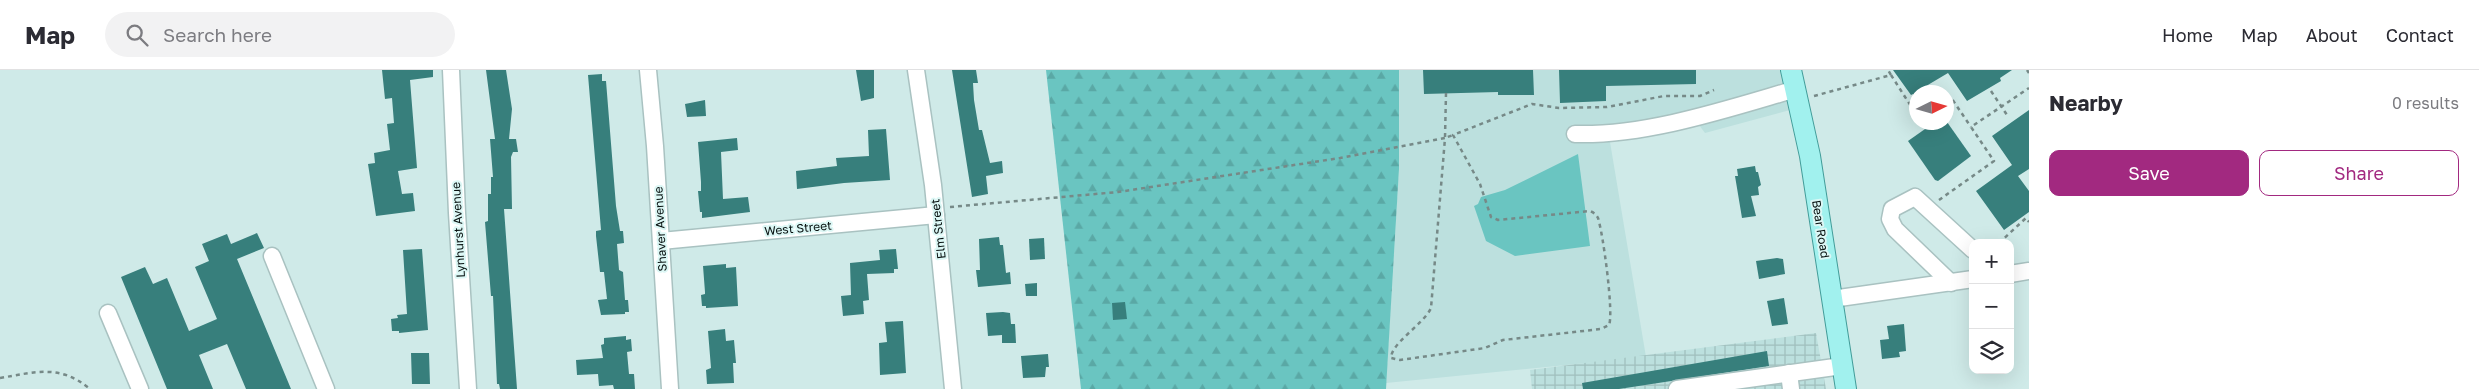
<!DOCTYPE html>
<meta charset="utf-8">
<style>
:root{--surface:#fff;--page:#f2f2f3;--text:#2b2b33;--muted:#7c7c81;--line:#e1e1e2;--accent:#a22980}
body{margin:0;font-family:"Golos Text",sans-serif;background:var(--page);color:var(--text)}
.controls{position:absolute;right:15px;bottom:15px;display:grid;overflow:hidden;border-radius:10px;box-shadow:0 5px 20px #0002}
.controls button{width:45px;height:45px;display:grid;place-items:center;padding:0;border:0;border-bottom:1px solid var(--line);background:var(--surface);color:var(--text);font:25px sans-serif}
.compass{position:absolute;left:1909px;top:15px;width:45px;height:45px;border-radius:50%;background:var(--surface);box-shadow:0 5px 20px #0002;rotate:85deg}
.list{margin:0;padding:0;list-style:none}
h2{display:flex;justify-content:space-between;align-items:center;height:65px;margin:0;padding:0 20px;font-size:21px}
h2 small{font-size:16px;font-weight:400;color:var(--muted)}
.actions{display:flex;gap:10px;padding:15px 20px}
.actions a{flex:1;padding:11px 0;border:1px solid var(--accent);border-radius:10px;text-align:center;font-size:18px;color:var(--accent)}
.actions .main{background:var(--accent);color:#fff}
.icon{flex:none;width:28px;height:28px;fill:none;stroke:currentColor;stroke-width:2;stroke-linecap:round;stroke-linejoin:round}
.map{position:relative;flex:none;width:2029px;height:319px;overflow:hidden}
header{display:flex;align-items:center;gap:30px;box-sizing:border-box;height:70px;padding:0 25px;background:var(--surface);border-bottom:1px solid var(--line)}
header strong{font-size:24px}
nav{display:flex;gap:28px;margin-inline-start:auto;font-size:18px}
.search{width:350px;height:45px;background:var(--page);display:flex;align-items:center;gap:12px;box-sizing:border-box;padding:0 18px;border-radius:28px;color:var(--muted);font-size:19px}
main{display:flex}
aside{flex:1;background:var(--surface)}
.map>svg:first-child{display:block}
</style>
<header>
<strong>Map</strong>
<div class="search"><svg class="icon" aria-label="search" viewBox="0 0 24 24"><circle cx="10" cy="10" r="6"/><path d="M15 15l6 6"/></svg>Search here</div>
<nav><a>Home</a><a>Map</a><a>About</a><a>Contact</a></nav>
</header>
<main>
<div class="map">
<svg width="2029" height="319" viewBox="0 0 2029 319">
<defs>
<pattern id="industrial-grid" width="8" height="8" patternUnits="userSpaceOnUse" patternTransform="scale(1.25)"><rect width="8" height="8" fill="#bce0de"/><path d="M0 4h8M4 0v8" fill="none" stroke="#a0bfbd"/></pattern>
<pattern id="forest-firs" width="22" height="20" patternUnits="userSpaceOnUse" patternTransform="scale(1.25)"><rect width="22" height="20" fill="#6ac5c1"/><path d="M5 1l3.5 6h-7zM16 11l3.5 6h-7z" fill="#5aa8a5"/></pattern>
</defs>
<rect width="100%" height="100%" fill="#cfeae8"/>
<path fill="#bce0de" d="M1399,0H1781L1790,40L1705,63L1699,55L1610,72L1646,287L1386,313L1399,99Z"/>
<path fill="url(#industrial-grid)" d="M1816,263L1826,319H1532L1530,300Z"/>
<path fill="url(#forest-firs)" d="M1046,0H1399V99L1386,319H1081Z"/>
<path fill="#6ac5c1" d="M1578,84L1590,176L1515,186L1486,171L1474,136L1478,134L1481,127L1505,120Z"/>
<g fill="#377f7c">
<path d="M382,0H433V7L410,10L417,98L398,101L402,124L413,123L415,141L376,146L368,94L375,93L374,83L390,80L387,54L394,53L392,28L385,29Z"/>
<path d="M486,0H506L512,39L509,69H516L518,82H513L511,87L512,139H504L517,319H500L499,314H497L493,226H491L485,152L488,151V124H491V107H493L490,69H495Z"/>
<path d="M856,0H874V28L861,31Z"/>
<path d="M952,0H976L978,13H973L974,30L979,60H982L990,93L1002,91L1003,103L986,106L988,124L972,127Z"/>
<path d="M1423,0H1533L1534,25H1498V22L1424,24Z"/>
<path d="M1559,0H1696V14L1606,16V31L1560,33Z"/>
<path d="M1893,0H2012L2000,8L2001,11L1967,31L1948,3L1916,22L1914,26L1913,24L1911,25Z"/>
<path d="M602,4V11H606L616,136L620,161H623L624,173L617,174L619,200L623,202L625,230H628L629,242H625V244L601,245L598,230L607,229L604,202H600L596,166V161L601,160L588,5Z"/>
<path d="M705,30L706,46L687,47L685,34Z"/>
<path d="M2029,40V99L2018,106L2029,121V142L2004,160L1976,121L2012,95L1992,66Z"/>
<path d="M1935,52H1947L1971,86L1938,111L1935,110L1908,71Z"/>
<path d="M886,59L890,110L844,113L797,119L796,101L837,96L836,88L869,86L868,60Z"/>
<path d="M737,68L738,80L721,82L723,129L748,127L750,142L702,148V142H700L698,121H701V112L698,72Z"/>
<path d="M1755,96L1756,102H1758L1761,115L1758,117L1759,125L1751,126L1756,146L1742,148L1735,106H1738L1737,99Z"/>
<path d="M257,163L264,178L237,189L291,319H246L227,274L199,285L213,319H167L121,207L145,197L153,214L167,208L189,261L217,249L195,197L209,191L202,174L227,164L231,174Z"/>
<path d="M999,167L1000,175H1003L1006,203L1010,202L1011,214L978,217L976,200H980L979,169Z"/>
<path d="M1044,168L1045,189L1030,190L1029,169Z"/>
<path d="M422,179L428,260L399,263V261H392L391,249L398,248L397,245L407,244L403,180Z"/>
<path d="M896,179L898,199H894V203L867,204L869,230L863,231L864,244L843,246L841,226L851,225L850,193L880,190L879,180Z"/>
<path d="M1777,188L1783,189L1785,204L1759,209L1756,191Z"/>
<path d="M726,194V198L736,197L738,236L706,238V236H702L701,225L705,224V222L703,196Z"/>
<path d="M1037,213V226H1026L1025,214Z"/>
<path d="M1784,228L1788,254L1772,256L1767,231Z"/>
<path d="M1125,232L1127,249L1113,250L1112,233Z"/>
<path d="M1003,242L1010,243L1011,254H1015L1016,273H1002V265L988,266L986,243Z"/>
<path d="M903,251L906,303L880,305L879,273L887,272L885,252Z"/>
<path d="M1904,254L1906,281L1899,282L1900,287L1882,289L1880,270L1889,269L1887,256Z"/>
<path d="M725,259L726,271L734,270L736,293H733L734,313L707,314L706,300L711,298L708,261Z"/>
<path d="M626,266V270L631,269L632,281L627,282L629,304H634L635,319H614L613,315L599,316L598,304L577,305L576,290L603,288L601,275L604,274V268Z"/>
<path d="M1767,281L1769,296L1619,319H1583L1582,313Z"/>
<path d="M411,283H429L430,314H412Z"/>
<path d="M1048,284L1049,297H1046L1045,307L1023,308L1021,286Z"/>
</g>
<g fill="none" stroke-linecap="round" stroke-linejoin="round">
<g stroke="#a9c2c1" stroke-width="19">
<g id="minor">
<path d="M451,0L457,143L468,319"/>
<path d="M648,0L655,76L670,319"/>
<path d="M916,0L933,115L953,319"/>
<path d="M1575,64C1647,66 1727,39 1796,19"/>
<path d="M661,171L936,145"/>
<path d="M272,186L326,319"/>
<path d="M2010,204L2029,201"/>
<path d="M1951,213L1895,159L1890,149L1892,139L1915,127L1973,180"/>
<path d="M1832,229L1973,209"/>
<path d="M108,243L140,319"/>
<path d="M1789,303L1791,319"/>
<path d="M1677,319L1842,296"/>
</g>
</g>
<g stroke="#429c99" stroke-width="22">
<path id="major" d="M1791,0L1810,86L1846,319"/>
</g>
<g stroke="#768987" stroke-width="2.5" stroke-dasharray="4 4" stroke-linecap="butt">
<path d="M2027,0L2029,3"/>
<path d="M1891,5L1916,44"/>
<path d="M1991,21L2007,45"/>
<path d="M1446,23L1445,68L1453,65"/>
<path d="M1814,26L1891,5L1888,0"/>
<path d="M1946,32L1952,29L1971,57"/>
<path d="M1939,130L1994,91L1971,57L2029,18"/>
<path d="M950,137L1118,122L1340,88L1445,68L1431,238C1424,254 1391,273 1391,288L1400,290L1485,278L1503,270L1601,259L1609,255C1614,244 1603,163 1598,148C1596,144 1594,143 1590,141L1498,150L1491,147L1480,114L1453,65L1532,34L1559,38L1607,37L1664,26H1700L1714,20"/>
<path d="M1999,173L2026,148L2029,152"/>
<path d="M0,308C36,302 60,294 90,319"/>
</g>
<use href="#minor" stroke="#fff" stroke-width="16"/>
<use href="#major" stroke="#a1f1ee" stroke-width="20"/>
</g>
<g text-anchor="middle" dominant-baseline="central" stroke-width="4" stroke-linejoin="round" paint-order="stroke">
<g font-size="12" fill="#07100f" stroke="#dcf7f5">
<text transform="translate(798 158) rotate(-5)">West Street</text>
<text transform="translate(660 159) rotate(-93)">Shaver Avenue</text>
<text transform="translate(938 159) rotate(-96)">Elm Street</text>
<text transform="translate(1821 159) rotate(81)">Bear Road</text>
<text transform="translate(458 160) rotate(-93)">Lynhurst Avenue</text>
</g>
</g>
</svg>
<div class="controls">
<button>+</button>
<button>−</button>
<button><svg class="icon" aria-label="layers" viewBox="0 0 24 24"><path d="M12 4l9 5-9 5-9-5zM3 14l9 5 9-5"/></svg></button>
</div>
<svg class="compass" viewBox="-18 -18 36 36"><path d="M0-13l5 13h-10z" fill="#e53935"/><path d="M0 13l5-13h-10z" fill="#7c7c81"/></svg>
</div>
<aside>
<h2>Nearby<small>0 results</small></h2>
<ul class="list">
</ul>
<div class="actions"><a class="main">Save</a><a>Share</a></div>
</aside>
</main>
